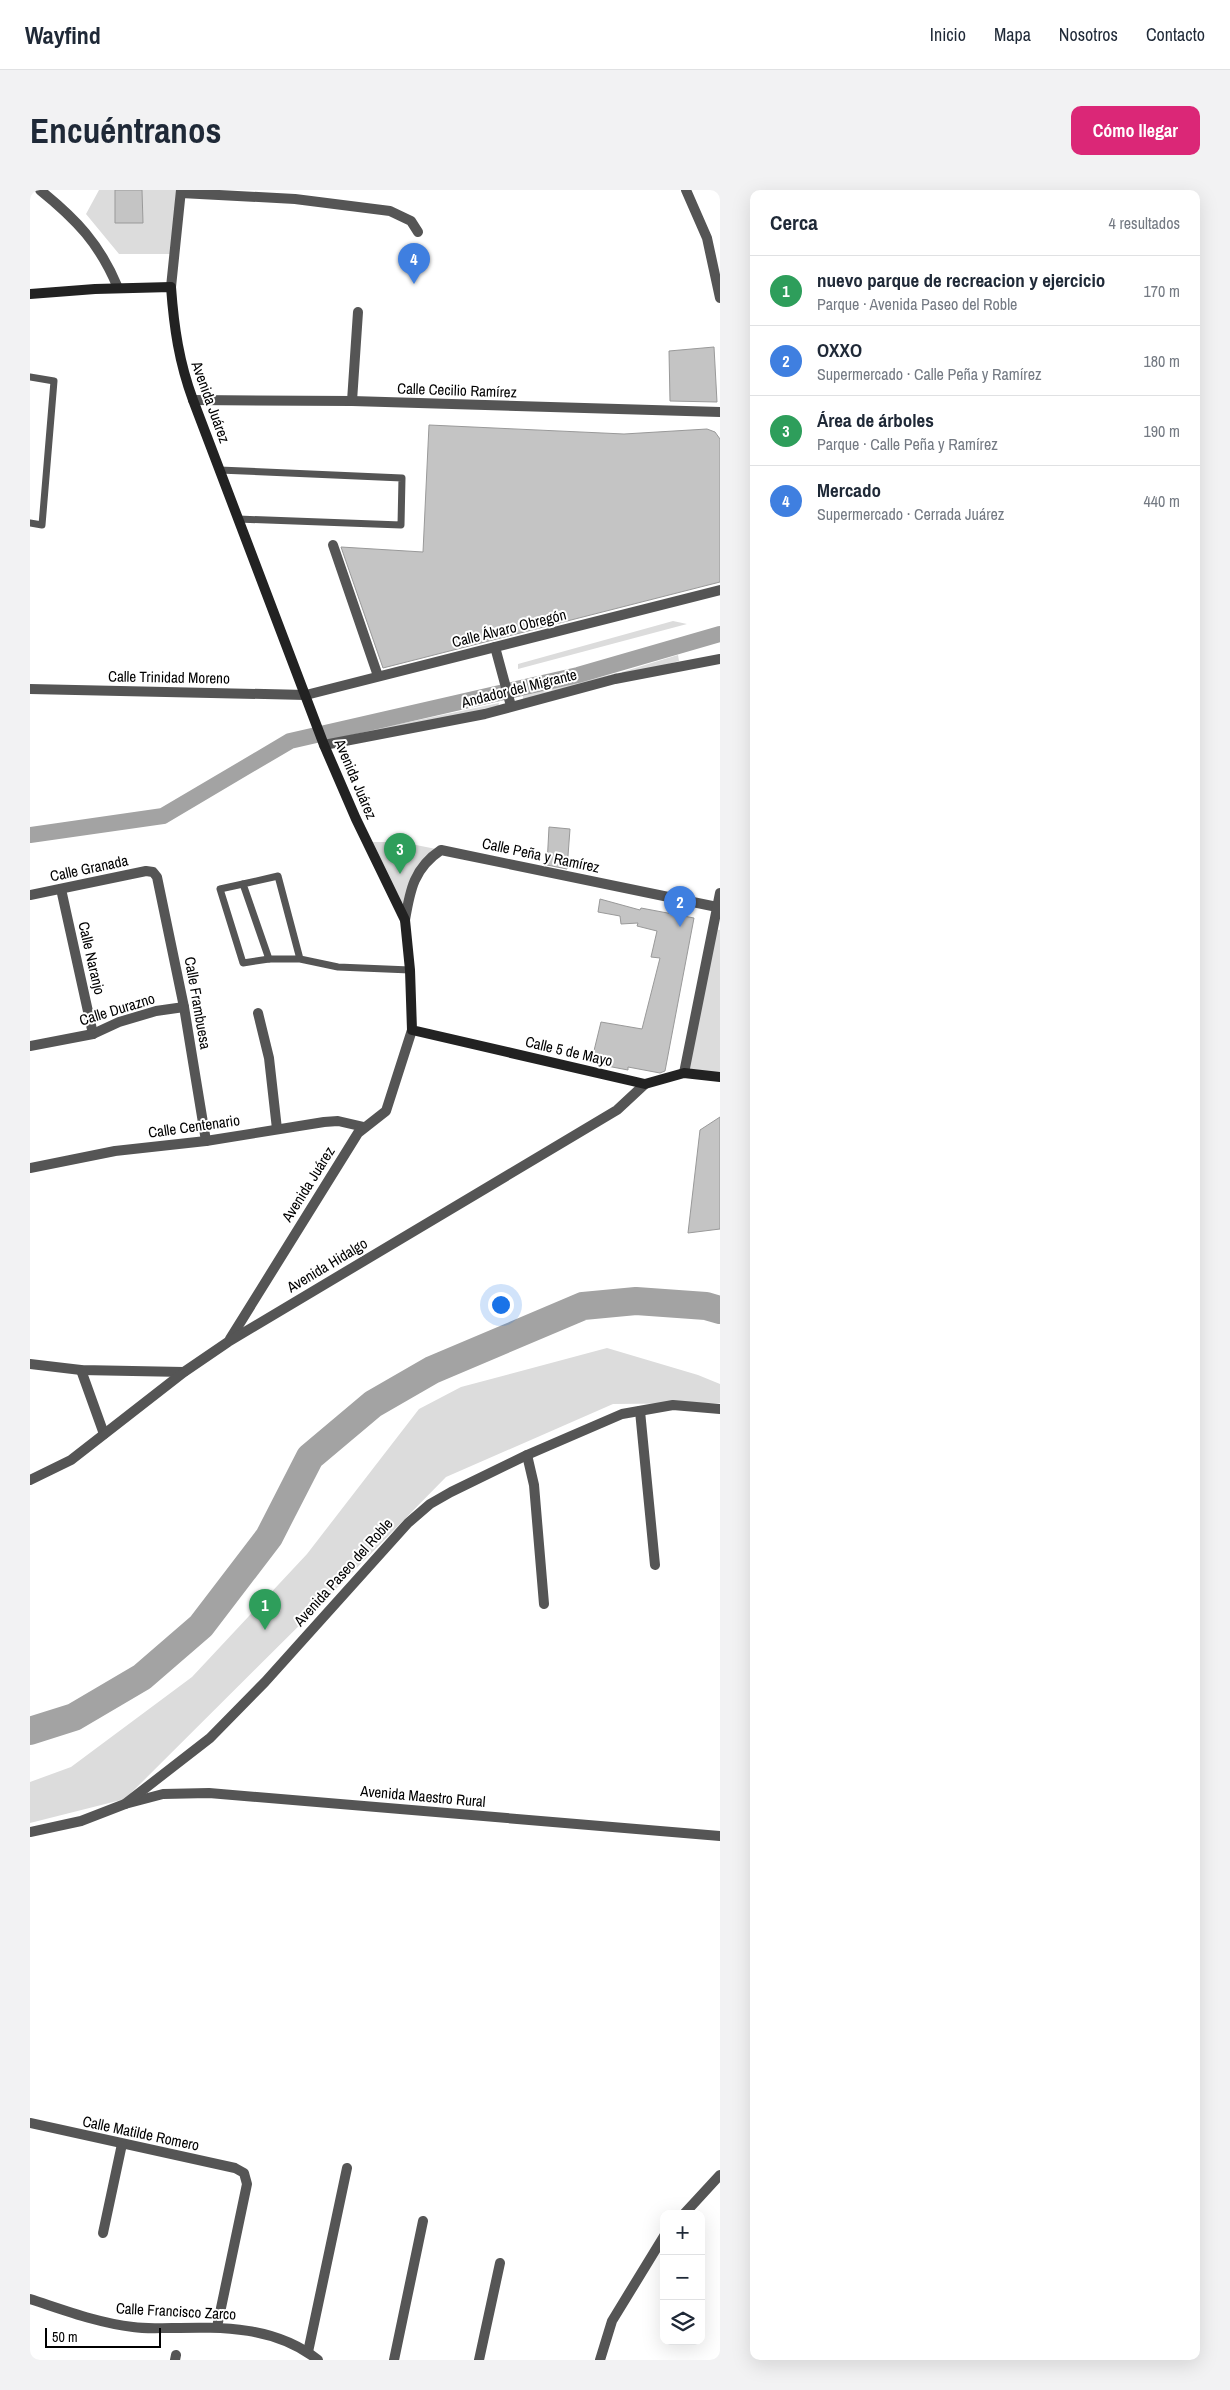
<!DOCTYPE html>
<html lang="es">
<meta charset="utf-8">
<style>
:root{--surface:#fff;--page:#f2f2f3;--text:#1f2937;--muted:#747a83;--line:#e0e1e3;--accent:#db2777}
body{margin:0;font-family:"Archivo Narrow",sans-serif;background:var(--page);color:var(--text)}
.controls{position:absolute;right:15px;bottom:15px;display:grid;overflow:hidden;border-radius:10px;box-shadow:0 5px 20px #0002}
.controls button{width:45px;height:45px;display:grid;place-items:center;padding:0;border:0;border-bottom:1px solid var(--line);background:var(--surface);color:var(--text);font:25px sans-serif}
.scale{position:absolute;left:15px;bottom:12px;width:116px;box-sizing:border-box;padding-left:5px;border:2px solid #000;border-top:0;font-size:14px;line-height:18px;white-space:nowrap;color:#000;-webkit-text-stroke:4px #fff;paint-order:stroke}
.you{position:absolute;left:470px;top:1114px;width:18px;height:18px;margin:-12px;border:4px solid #fff;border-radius:50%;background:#1a73e8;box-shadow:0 0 0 8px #1a73e833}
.badge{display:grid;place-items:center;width:32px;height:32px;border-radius:50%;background:var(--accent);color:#fff;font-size:16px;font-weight:700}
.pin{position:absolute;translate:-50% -41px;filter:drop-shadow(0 1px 2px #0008)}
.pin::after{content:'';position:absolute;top:26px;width:18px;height:15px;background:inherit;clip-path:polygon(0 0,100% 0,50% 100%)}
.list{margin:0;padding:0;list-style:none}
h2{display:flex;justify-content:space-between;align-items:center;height:65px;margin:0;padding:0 20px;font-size:21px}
h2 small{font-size:16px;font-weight:400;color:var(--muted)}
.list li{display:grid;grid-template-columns:32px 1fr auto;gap:15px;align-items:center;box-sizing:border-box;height:70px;padding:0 20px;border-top:1px solid var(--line)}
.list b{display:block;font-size:19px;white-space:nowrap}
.list p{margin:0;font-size:16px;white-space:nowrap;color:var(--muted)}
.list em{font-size:16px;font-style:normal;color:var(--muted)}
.icon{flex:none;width:28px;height:28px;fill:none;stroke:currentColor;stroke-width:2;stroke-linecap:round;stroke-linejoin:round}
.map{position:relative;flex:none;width:690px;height:2170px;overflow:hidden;border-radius:10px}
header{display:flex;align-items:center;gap:30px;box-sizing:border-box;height:70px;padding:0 25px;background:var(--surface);border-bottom:1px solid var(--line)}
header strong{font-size:24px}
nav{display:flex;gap:28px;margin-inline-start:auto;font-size:18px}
.intro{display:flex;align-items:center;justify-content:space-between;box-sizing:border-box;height:120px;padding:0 30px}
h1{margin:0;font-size:35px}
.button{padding:12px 22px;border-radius:10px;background:var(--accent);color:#fff;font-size:18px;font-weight:700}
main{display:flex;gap:30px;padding:0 30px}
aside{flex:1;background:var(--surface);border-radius:10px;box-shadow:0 5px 20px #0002}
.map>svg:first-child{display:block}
</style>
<header>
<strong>Wayfind</strong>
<nav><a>Inicio</a><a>Mapa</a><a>Nosotros</a><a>Contacto</a></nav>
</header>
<div class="intro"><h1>Encuéntranos</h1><a class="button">Cómo llegar</a></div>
<main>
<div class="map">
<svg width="690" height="2170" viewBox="0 0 690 2170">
<rect width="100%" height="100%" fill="#fff"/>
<g fill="#dcdcdc">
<path d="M69,0H86L85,33H113L112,0H146L144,64H89L56,24Z"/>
<path d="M643,431L657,434L488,479V474Z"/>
<path d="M648,465L649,471L593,487L592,482Z"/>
<path d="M587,483L586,488L493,511V506Z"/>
<path d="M469,513L468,518L367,539L303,548Z"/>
<path d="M337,652H371L411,660L396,670L375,730Z"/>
<path d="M682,739L690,740V887L654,883Z"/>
<path d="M577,1158L668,1185L690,1194V1213L583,1214L416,1287L311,1394L95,1609L0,1633V1592L41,1577L162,1487L277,1364L389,1219L431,1197Z"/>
</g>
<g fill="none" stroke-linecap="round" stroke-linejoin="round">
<path stroke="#a3a3a3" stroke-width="16" d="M0,645L133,626L260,551L548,485L690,444"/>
<path stroke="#a3a3a3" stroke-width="28" d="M0,1541L44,1527L112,1487L171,1436L239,1347L280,1267L343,1214L402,1180L553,1116L606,1111L676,1116L690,1120"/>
</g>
<g fill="#c4c4c4" stroke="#999">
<path d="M85,0H112L113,33H85Z"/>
<path d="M684,157L687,212L640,211L639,161Z"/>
<path d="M399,235L594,244L677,239L685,242L690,249V392L353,478L311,357L393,362Z"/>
<path d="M519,637L540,639L537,679L517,675Z"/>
<path d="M570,709L610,720L611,718L664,728L635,881L630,883L598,877V880L561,873L571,832L612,839L630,768L621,767L627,741L607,736L608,733L591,734L590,726L568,722Z"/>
<path d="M690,927V1039L658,1043L670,940Z"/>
</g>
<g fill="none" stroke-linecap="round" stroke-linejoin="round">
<g stroke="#555" stroke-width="7">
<path d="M0,187L24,191L12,335L0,333"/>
<path d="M189,280L372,288L371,335L208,329"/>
<path d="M213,694L190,699L213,773L239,769"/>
<path d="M270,769L248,686L213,694L239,769H270L308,777L380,780"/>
</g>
<path stroke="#555" stroke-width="10" d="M303,355L348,486"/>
<g stroke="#555" stroke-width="10">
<path d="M10,0C46,29 70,54 88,98"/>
<path d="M151,3L265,9L360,21L381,31L388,42"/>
<path d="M163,210L322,211L690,222"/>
<path d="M322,211L328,122"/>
<path d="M465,457L481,516"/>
<path d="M0,499L276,505L690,400"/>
<path d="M294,555L455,524L585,489L690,469"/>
<path d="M31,699L63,844"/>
<path d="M0,705L116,681L123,682L127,687L154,817L176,951"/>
<path d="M375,730C380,700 384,678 411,660L687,717"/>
<path d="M228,823L239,868L247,939"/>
<path d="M0,856L63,844L89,832L126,821L154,817"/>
<path d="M0,978L85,961L176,951L294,932L308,931L334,937"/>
<path d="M0,1174L51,1180L154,1182"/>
<path d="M51,1180L74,1244"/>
<path d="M610,1221L625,1375"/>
<path d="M497,1265L504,1295L514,1414"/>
<path d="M95,1614L133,1604L179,1603L690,1646"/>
<path d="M0,1933L205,1978L214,1983L217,1994L187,2137"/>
<path d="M654,2024L690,1985"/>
<path d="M73,2043L92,1954"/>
<path d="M0,2109C34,2120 68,2133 103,2137C116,2139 129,2138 142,2138C193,2137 245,2136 288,2170"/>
<path d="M278,2162L317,1978"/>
<path d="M145,2170L146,2165"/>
<path d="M364,2170L393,2031"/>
<path d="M449,2170L470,2073"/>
<path d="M570,2170L582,2131L634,2046"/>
</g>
<g stroke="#555" stroke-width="10">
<path d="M656,0L677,48L690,108"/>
<path d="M141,97L151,0"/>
<path d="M654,883L690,703"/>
<path d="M200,1149L328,943L356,921L382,840"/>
<path d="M0,1290L41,1270L154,1182L198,1152L587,920L615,894"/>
<path d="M0,1642L51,1631L95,1614L180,1548L235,1492L378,1333L400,1314L421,1302L497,1265L592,1224L643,1215L690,1219"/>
</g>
<path stroke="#222" stroke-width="10" d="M0,104L65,99L141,97C144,138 149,172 163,210L294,555L326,629L375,730L380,780L382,840L615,894L654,883L690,887"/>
</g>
<g text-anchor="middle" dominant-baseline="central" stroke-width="4" stroke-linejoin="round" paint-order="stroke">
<g font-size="15" fill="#000" stroke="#fff">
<text transform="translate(427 200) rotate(2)">Calle Cecilio Ramírez</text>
<text transform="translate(181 212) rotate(70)">Avenida Juárez</text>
<text transform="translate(479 438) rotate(-14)">Calle Álvaro Obregón</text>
<text transform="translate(139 487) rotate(1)">Calle Trinidad Moreno</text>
<text transform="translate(489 498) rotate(-14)">Andador del Migrante</text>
<text transform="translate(326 589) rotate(67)">Avenida Juárez</text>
<text transform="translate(511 665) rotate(12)">Calle Peña y Ramírez</text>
<text transform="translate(59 678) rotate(-12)">Calle Granada</text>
<text transform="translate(62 768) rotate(77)">Calle Naranjo</text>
<text transform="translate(168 813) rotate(80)">Calle Frambuesa</text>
<text transform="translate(87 819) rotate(-17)">Calle Durazno</text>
<text transform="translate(539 861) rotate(13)">Calle 5 de Mayo</text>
<text transform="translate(164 936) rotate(-8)">Calle Centenario</text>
<text transform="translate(278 994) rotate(-58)">Avenida Juárez</text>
<text transform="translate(297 1075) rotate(-31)">Avenida Hidalgo</text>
<text transform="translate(313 1382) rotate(-48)">Avenida Paseo del Roble</text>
<text transform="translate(393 1606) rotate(5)">Avenida Maestro Rural</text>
<text transform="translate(111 1943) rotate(12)">Calle Matilde Romero</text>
<text transform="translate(146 2121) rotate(3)">Calle Francisco Zarco</text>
</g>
</g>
</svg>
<div class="controls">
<button>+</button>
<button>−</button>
<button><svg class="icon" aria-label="layers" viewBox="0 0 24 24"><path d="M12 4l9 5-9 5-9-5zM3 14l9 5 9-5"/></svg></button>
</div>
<div class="scale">50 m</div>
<div class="you"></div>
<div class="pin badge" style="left:235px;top:1440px;background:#2e9e5b">1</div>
<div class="pin badge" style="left:650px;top:737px;background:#3f7fe0">2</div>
<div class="pin badge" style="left:370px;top:684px;background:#2e9e5b">3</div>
<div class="pin badge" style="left:384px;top:94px;background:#3f7fe0">4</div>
</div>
<aside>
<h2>Cerca<small>4 resultados</small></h2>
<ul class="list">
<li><span class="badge" style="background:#2e9e5b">1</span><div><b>nuevo parque de recreacion y ejercicio</b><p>Parque · Avenida Paseo del Roble</p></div><em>170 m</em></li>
<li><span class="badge" style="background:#3f7fe0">2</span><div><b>OXXO</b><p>Supermercado · Calle Peña y Ramírez</p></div><em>180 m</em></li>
<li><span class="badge" style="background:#2e9e5b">3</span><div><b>Área de árboles</b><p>Parque · Calle Peña y Ramírez</p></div><em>190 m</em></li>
<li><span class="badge" style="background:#3f7fe0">4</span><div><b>Mercado</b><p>Supermercado · Cerrada Juárez</p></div><em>440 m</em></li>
</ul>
</aside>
</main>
